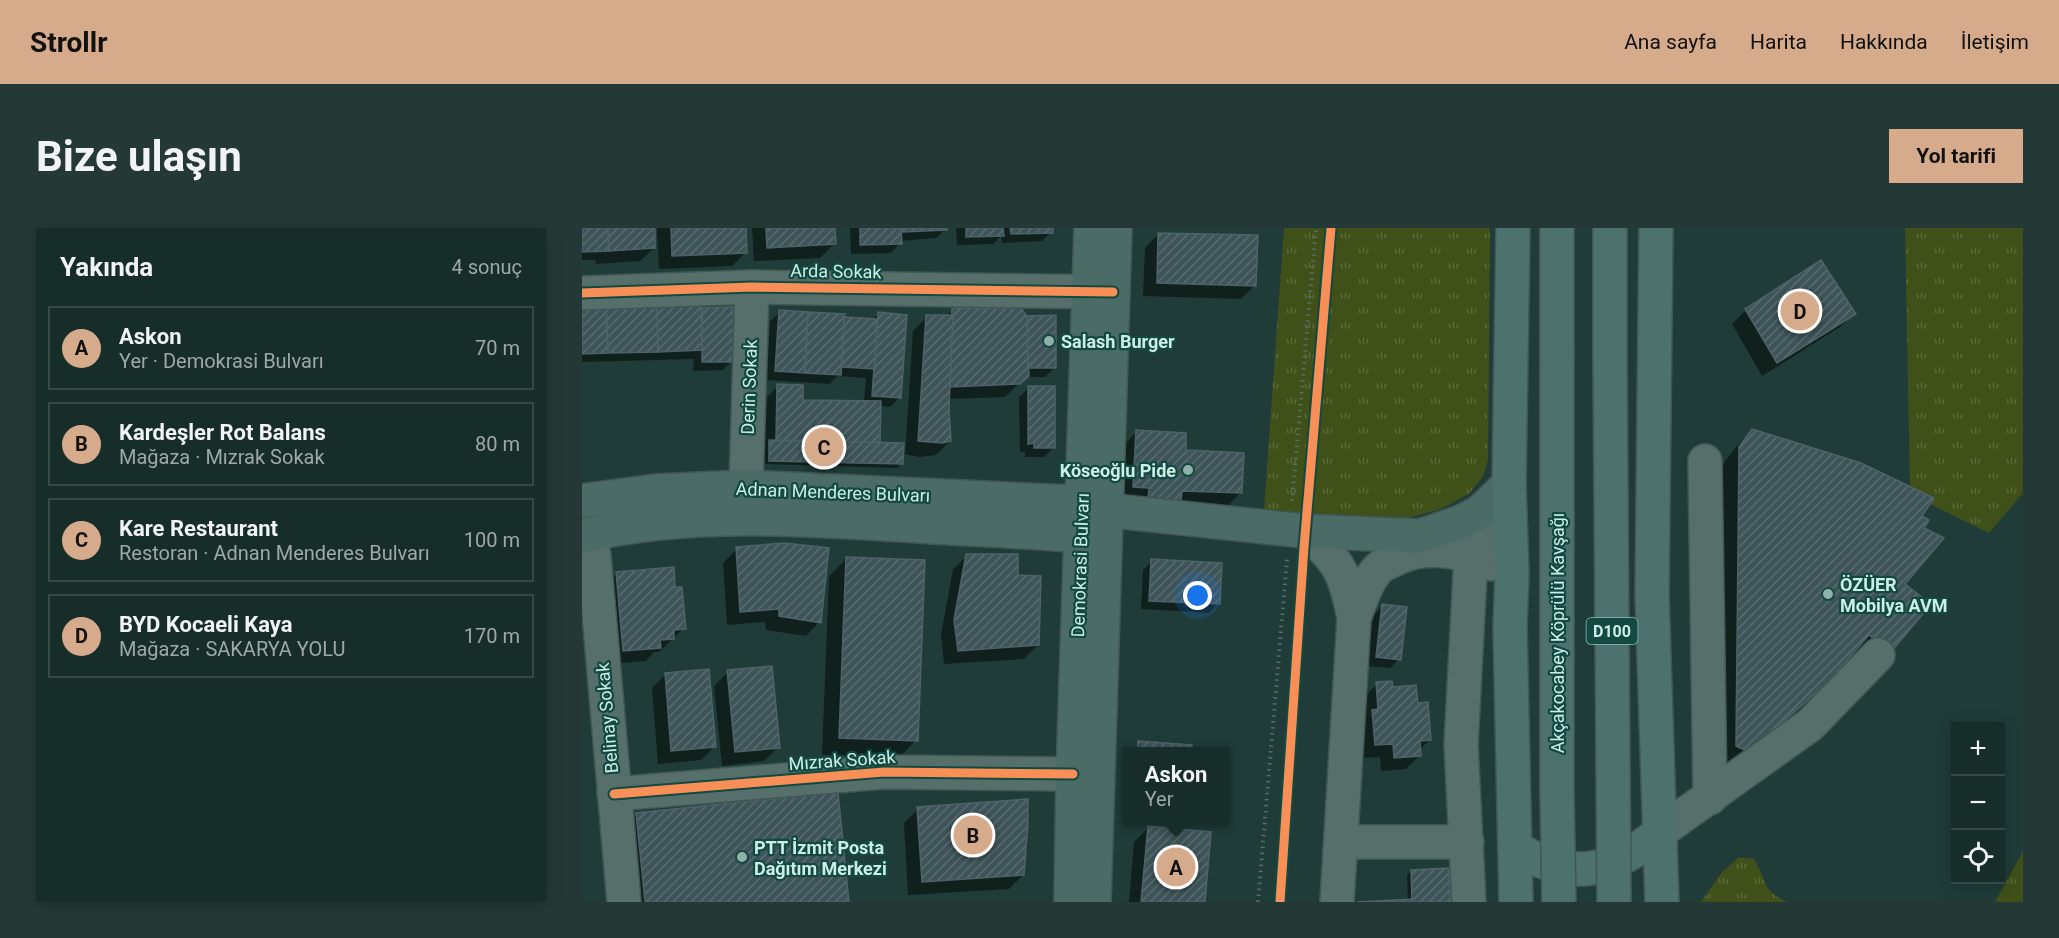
<!DOCTYPE html>
<html lang="tr">
<meta charset="utf-8">
<style>
:root{--surface:#172d2a;--page:#243936;--text:#f1f3f6;--muted:#9ea8a8;--line:#364947;--accent:#d6ab8b}
body{margin:0;font-family:Roboto,sans-serif;background:var(--page);color:var(--text)}
.controls{position:absolute;right:18px;bottom:18px;display:grid;overflow:hidden;border-radius:0px;box-shadow:0 3px 15px #0003}
.controls button{width:54px;height:54px;display:grid;place-items:center;padding:0;border:0;border-bottom:2px solid var(--line);background:var(--surface);color:var(--text);font:30px sans-serif}
.you{position:absolute;left:616px;top:368px;width:21px;height:21px;margin:-15px;border:4px solid #fff;border-radius:50%;background:#1a73e8;box-shadow:0 0 0 9px #1a73e833}
.badge{display:grid;place-items:center;width:39px;height:39px;border-radius:50%;background:var(--accent);color:#111;font-size:20px;font-weight:700}
.pin{position:absolute;translate:-50% -50%;border:3px solid #fff;box-shadow:0 2px 6px #0006}
.popup{position:absolute;left:540px;top:519px;width:108px;height:78px;box-sizing:border-box;display:grid;place-content:center;border-radius:0px;background:var(--surface);filter:drop-shadow(0 2px 4px #0005);font-size:20px;white-space:nowrap;color:var(--muted)}
.popup b{font-size:22px;color:var(--text)}
.popup::after{content:'';position:absolute;left:50%;top:100%;margin-left:-12px;border:12px solid transparent;border-top-color:var(--surface)}
.list{margin:0;padding:0;list-style:none}
h2{display:flex;justify-content:space-between;align-items:center;height:78px;margin:0;padding:0 24px;font-size:26px}
h2 small{font-size:20px;font-weight:400;color:var(--muted)}
.list li{display:grid;grid-template-columns:39px 1fr auto;gap:18px;align-items:center;box-sizing:border-box;height:84px;margin:0 12px 12px;padding:0 12px;border:2px solid var(--line);border-radius:0px}
.list b{display:block;font-size:22px;white-space:nowrap}
.list p{margin:0;font-size:20px;white-space:nowrap;color:var(--muted)}
.list em{font-size:20px;font-style:normal;color:var(--muted)}
.icon{flex:none;width:33px;height:33px;fill:none;stroke:currentColor;stroke-width:2;stroke-linecap:round;stroke-linejoin:round}
.map{position:relative;flex:none;width:1441px;height:674px;overflow:hidden;border-radius:0px}
header{display:flex;align-items:center;gap:36px;box-sizing:border-box;height:84px;padding:0 30px;background:var(--accent);color:#111}
header strong{font-size:28px}
nav{display:flex;gap:33px;margin-inline-start:auto;font-size:21px}
.intro{display:flex;align-items:center;justify-content:space-between;box-sizing:border-box;height:144px;padding:0 36px}
h1{margin:0;font-size:42px}
.button{padding:15px 27px;border-radius:0px;background:var(--accent);color:#111;font-size:21px;font-weight:700}
main{display:flex;gap:36px;padding:0 36px}
aside{flex:1;background:var(--surface);border-radius:0px;box-shadow:0 3px 15px #0003}
.map>svg:first-child{display:block}
</style>
<header>
<strong>Strollr</strong>
<nav><a>Ana sayfa</a><a>Harita</a><a>Hakkında</a><a>İletişim</a></nav>
</header>
<div class="intro"><h1>Bize ulaşın</h1><a class="button">Yol tarifi</a></div>
<main>
<aside>
<h2>Yakında<small>4 sonuç</small></h2>
<ul class="list">
<li><span class="badge">A</span><div><b>Askon</b><p>Yer · Demokrasi Bulvarı</p></div><em>70 m</em></li>
<li><span class="badge">B</span><div><b>Kardeşler Rot Balans</b><p>Mağaza · Mızrak Sokak</p></div><em>80 m</em></li>
<li><span class="badge">C</span><div><b>Kare Restaurant</b><p>Restoran · Adnan Menderes Bulvarı</p></div><em>100 m</em></li>
<li><span class="badge">D</span><div><b>BYD Kocaeli Kaya</b><p>Mağaza · SAKARYA YOLU</p></div><em>170 m</em></li>
</ul>
</aside>
<div class="map">
<svg width="1441" height="674" viewBox="0 0 1441 674">
<defs>
<pattern id="grass-tufts" width="24" height="20" patternUnits="userSpaceOnUse" patternTransform="scale(1.5)"><rect width="24" height="20" fill="#405019"/><path d="M3 7l-1-3M5 7V3M7 7l1-3M15 17l-1-3M17 17v-4M19 17l1-3" fill="none" stroke="#5a6a3a"/></pattern>
<pattern id="building-hatch" width="6" height="6" patternUnits="userSpaceOnUse" patternTransform="scale(1.5)"><rect width="6" height="6" fill="#3e5458"/><path d="M-1 1l2-2M0 6l6-6M5 7l2-2" fill="none" stroke="#596d70"/></pattern>
</defs>
<rect width="100%" height="100%" fill="#1f3c38"/>
<g fill="url(#grass-tufts)">
<path d="M702,0H908L906,232L901,248L888,265L859,281L826,290L766,289L682,281Z"/>
<path d="M1323,0H1441V265L1407,305L1348,276L1328,259Z"/>
<path d="M1441,623V674H1413Z"/>
<path d="M1157,629L1172,631C1185,652 1180,664 1206,674H1119L1140,644Z"/>
</g>
<g fill="#0007">
<path d="M0,0H71L72,20L58,33L14,36L13,32H0Z"/>
<path d="M75,0H163L164,24L150,38L77,41Z"/>
<path d="M170,0H251L252,16L238,30L172,33Z"/>
<path d="M268,0H364V1L354,10L318,13V15L309,25L269,26Z"/>
<path d="M374,0H469V4L460,13L420,15L419,8L411,16L375,17Z"/>
<path d="M576,6L673,57L659,71L561,68L563,20Z"/>
<path d="M150,81V133L141,142L111,143L112,131L0,134V82Z"/>
<path d="M371,82L472,140L463,149H444L423,169L366,171L368,213L354,227L337,229L323,226L331,103L345,89L364,88Z"/>
<path d="M1164,82L1272,85L1258,99L1180,148L1150,96Z"/>
<path d="M198,84L290,92L297,86L317,170L308,179L297,178V214L320,235L315,240L183,236V226H181L182,172L196,158L219,174H282L284,150L255,148L248,156L185,152L188,93Z"/>
<path d="M447,160L472,219L462,229H443V224H438L437,169Z"/>
<path d="M1171,202L1337,289L1321,356L1291,440L1270,424L1226,471L1149,540L1137,536L1140,238L1153,220Z"/>
<path d="M554,204L602,224L658,265L645,279L538,272L541,218Z"/>
<path d="M155,321L237,394L224,408L184,402L183,394L145,397L141,335Z"/>
<path d="M385,328L434,349L456,417L442,431L362,436L359,407L371,341Z"/>
<path d="M265,330L334,512L317,530L240,527L247,348Z"/>
<path d="M570,333L636,375L627,385L559,381L561,342Z"/>
<path d="M35,345L102,400L77,424H72L64,433L28,436L21,359Z"/>
<path d="M801,378L817,431L808,440L785,438L791,387Z"/>
<path d="M146,444L196,519L182,533L140,538L132,458Z"/>
<path d="M84,446L133,518L119,532L76,536L70,460Z"/>
<path d="M795,456L809,461L835,476L848,512L837,522L838,527L824,541L799,543L798,529L780,530L777,497L783,491L781,470Z"/>
<path d="M557,515L608,524H548Z"/>
<path d="M254,566L265,674H45L37,604L55,586Z"/>
<path d="M336,581L441,647L427,661L326,667L322,595Z"/>
<path d="M566,600L627,605L622,674H547L552,614Z"/>
<path d="M866,641L867,674H798L826,672L825,647L829,643Z"/>
</g>
<g fill="url(#building-hatch)" stroke="#4d6368" stroke-width="1.5">
<path d="M0,0H26L27,23L0,24Z"/>
<path d="M26,0H73V20L27,23Z"/>
<path d="M89,0H164L165,25L90,28Z"/>
<path d="M184,0H253L254,16L185,20Z"/>
<path d="M278,0H319L320,16L278,17Z"/>
<path d="M319,0H365V2L320,4Z"/>
<path d="M384,0H421L422,8L384,9Z"/>
<path d="M428,0H471V5L429,6Z"/>
<path d="M576,5L676,7L674,58L575,55Z"/>
<path d="M1239,32L1274,86L1195,135L1163,81Z"/>
<path d="M119,75L121,122L76,124L75,76Z"/>
<path d="M75,76L76,124L26,125L24,78Z"/>
<path d="M24,78L26,125L0,126V79Z"/>
<path d="M151,79L152,134H120V80Z"/>
<path d="M370,80H439L445,88L447,148L438,156L368,159Z"/>
<path d="M197,82L226,84L223,145L193,143Z"/>
<path d="M226,84L263,86L259,147L223,145Z"/>
<path d="M296,84L325,87L319,170L290,168Z"/>
<path d="M344,87H371L367,181L369,213L361,215L336,213Z"/>
<path d="M474,87V140H446L445,88Z"/>
<path d="M262,89L295,91L293,141L260,139Z"/>
<path d="M195,156L221,157V172L299,173L298,215L194,212Z"/>
<path d="M446,158H473V220H452V215L446,216Z"/>
<path d="M1170,201L1279,235L1352,270L1340,288L1347,292L1342,300L1362,310L1323,356L1349,376L1309,424L1287,407L1246,454L1167,524L1154,518L1157,219Z"/>
<path d="M554,202L604,205V222L662,225L660,265L600,263L599,275L566,273L567,260L551,259Z"/>
<path d="M187,212L322,215L321,236L187,233Z"/>
<path d="M202,315L247,320L239,395L197,388V381L158,384L154,319Z"/>
<path d="M384,326H436V347L459,348L457,417L376,423L372,392Z"/>
<path d="M264,329L343,332L336,513L257,510Z"/>
<path d="M569,331L640,335L638,376L567,373Z"/>
<path d="M92,339L93,359H100L104,401L92,402V411L78,412L79,420L41,423L34,344Z"/>
<path d="M800,376L825,379L819,432L794,429Z"/>
<path d="M190,438L198,520L153,524L145,442Z"/>
<path d="M127,441L134,519L89,523L83,445Z"/>
<path d="M810,453L811,459L834,457L836,475L846,474L849,512L838,513L839,528L812,530L811,516L793,517L790,482L796,481L794,454Z"/>
<path d="M556,513L610,517L609,524H555Z"/>
<path d="M256,564L267,674H63L54,585Z"/>
<path d="M446,571V595L442,647L340,654L335,579Z"/>
<path d="M566,598L629,604L623,674H559Z"/>
<path d="M867,640L869,674H830L829,642Z"/>
<path d="M830,671V674H775Z"/>
</g>
<g fill="none" stroke-linecap="round" stroke-linejoin="round">
<g stroke="#405754" stroke-width="36">
<g id="minor">
<path d="M0,65L170,59L531,64"/>
<path d="M1123,233L1128,570"/>
<path d="M164,259L170,59"/>
<path d="M723,303C758,334 763,345 772,390L755,674"/>
<path d="M7,306L12,328L42,674"/>
<path d="M772,390C779,373 784,353 797,340C801,336 808,334 814,331C845,315 879,323 909,336"/>
<path d="M32,566L302,544L491,546"/>
<path d="M1078,604L1228,497L1296,427"/>
<path d="M760,614H885"/>
<path d="M887,674L879,517L889,327L926,259"/>
</g>
</g>
<g stroke="#405754" stroke-width="36">
<g id="major">
<path d="M0,273L74,263L164,259L487,274L525,279L542,284L723,303L838,308L879,294L898,284L927,256"/>
<path d="M0,308C109,282 225,291 336,298C398,302 460,304 522,310"/>
<path d="M489,674L491,546L509,0"/>
<path d="M512,674L533,0"/>
</g>
</g>
<g stroke="#405754" stroke-width="36">
<g id="highway">
<path d="M931,0L927,256L930,346L928,398L934,674"/>
<path d="M975,0V135"/>
<path d="M1074,0L1070,367L1080,674"/>
<path d="M1028,132V0"/>
<path d="M933,619C987,655 1030,645 1078,604"/>
</g>
</g>
<g stroke="#586e6a" stroke-width="4" stroke-dasharray="1.5 4.5" stroke-linecap="butt">
<path d="M710,273L734,0"/>
<path d="M676,674L705,331"/>
</g>
<use href="#minor" stroke="#566f6b" stroke-width="33"/>
<use href="#major" stroke="#4b6b66" stroke-width="33"/>
<use href="#highway" stroke="#4d716c" stroke-width="33"/>
<g stroke="#405754" stroke-width="36" stroke-linecap="butt">
<g id="highway-bridge">
<path d="M1028,132L1032,674"/>
<path d="M975,135V566L977,674"/>
</g>
</g>
<use href="#highway-bridge" stroke="#4d716c" stroke-width="33"/>
<g stroke="#124940" stroke-width="13">
<g id="cycleway">
<path d="M0,65L170,59L531,64"/>
<path d="M32,566L302,544L491,546"/>
<path d="M698,674L722,319L749,0"/>
</g>
</g>
<use href="#cycleway" stroke="#f78f57" stroke-width="9"/>
</g>
<g fill="#90b0aa" stroke="#124940" stroke-width="2">
<circle cx="467" cy="113" r="6"/>
<circle cx="606" cy="242" r="6"/>
<circle cx="1246" cy="366" r="6"/>
<circle cx="160" cy="629" r="6"/>
</g>
<g text-anchor="middle" dominant-baseline="central" stroke-width="4.5" stroke-linejoin="round" paint-order="stroke">
<rect fill="#124940" stroke="#95bcb5" stroke-width="1.5" x="1004.5" y="390" width="51" height="26" rx="4.5"/>
<g font-size="16" font-weight="bold" fill="#cdeee7">
<text x="1030" y="403">D100</text>
</g>
<g font-size="18" fill="#cdeee7" stroke="#124940">
<text transform="translate(254 43) rotate(1)">Arda Sokak</text>
<text transform="translate(167 159) rotate(-88)">Derin Sokak</text>
<text transform="translate(251 264) rotate(2)">Adnan Menderes Bulvarı</text>
<text transform="translate(498 337) rotate(-88)">Demokrasi Bulvarı</text>
<text transform="translate(975 405) rotate(-90)">Akçakocabey Köprülü Kavşağı</text>
<text transform="translate(25 490) rotate(-95)">Belinay Sokak</text>
<text transform="translate(260 532) rotate(-4)">Mızrak Sokak</text>
</g>
<g font-size="18" font-weight="bold" fill="#cdeee7" stroke="#124940" text-anchor="start">
<text x="479" y="113">Salash Burger</text>
<text x="594" y="242" text-anchor="end">Köseoğlu Pide</text>
<text x="1258" y="356">ÖZÜER<tspan x="1258" dy="21">Mobilya AVM</tspan></text>
<text x="172" y="619">PTT İzmit Posta<tspan x="172" dy="21">Dağıtım Merkezi</tspan></text>
</g>
</g>
</svg>
<div class="controls">
<button>+</button>
<button>−</button>
<button><svg class="icon" aria-label="locate" viewBox="0 0 24 24"><circle cx="12" cy="12" r="6"/><path d="M12 2v4M12 18v4M2 12h4M18 12h4"/></svg></button>
</div>
<div class="you"></div>
<div class="pin badge" style="left:594px;top:639px">A</div>
<div class="popup"><b>Askon</b>Yer</div>
<div class="pin badge" style="left:391px;top:607px">B</div>
<div class="pin badge" style="left:242px;top:219px">C</div>
<div class="pin badge" style="left:1218px;top:83px">D</div>
</div>
</main>
